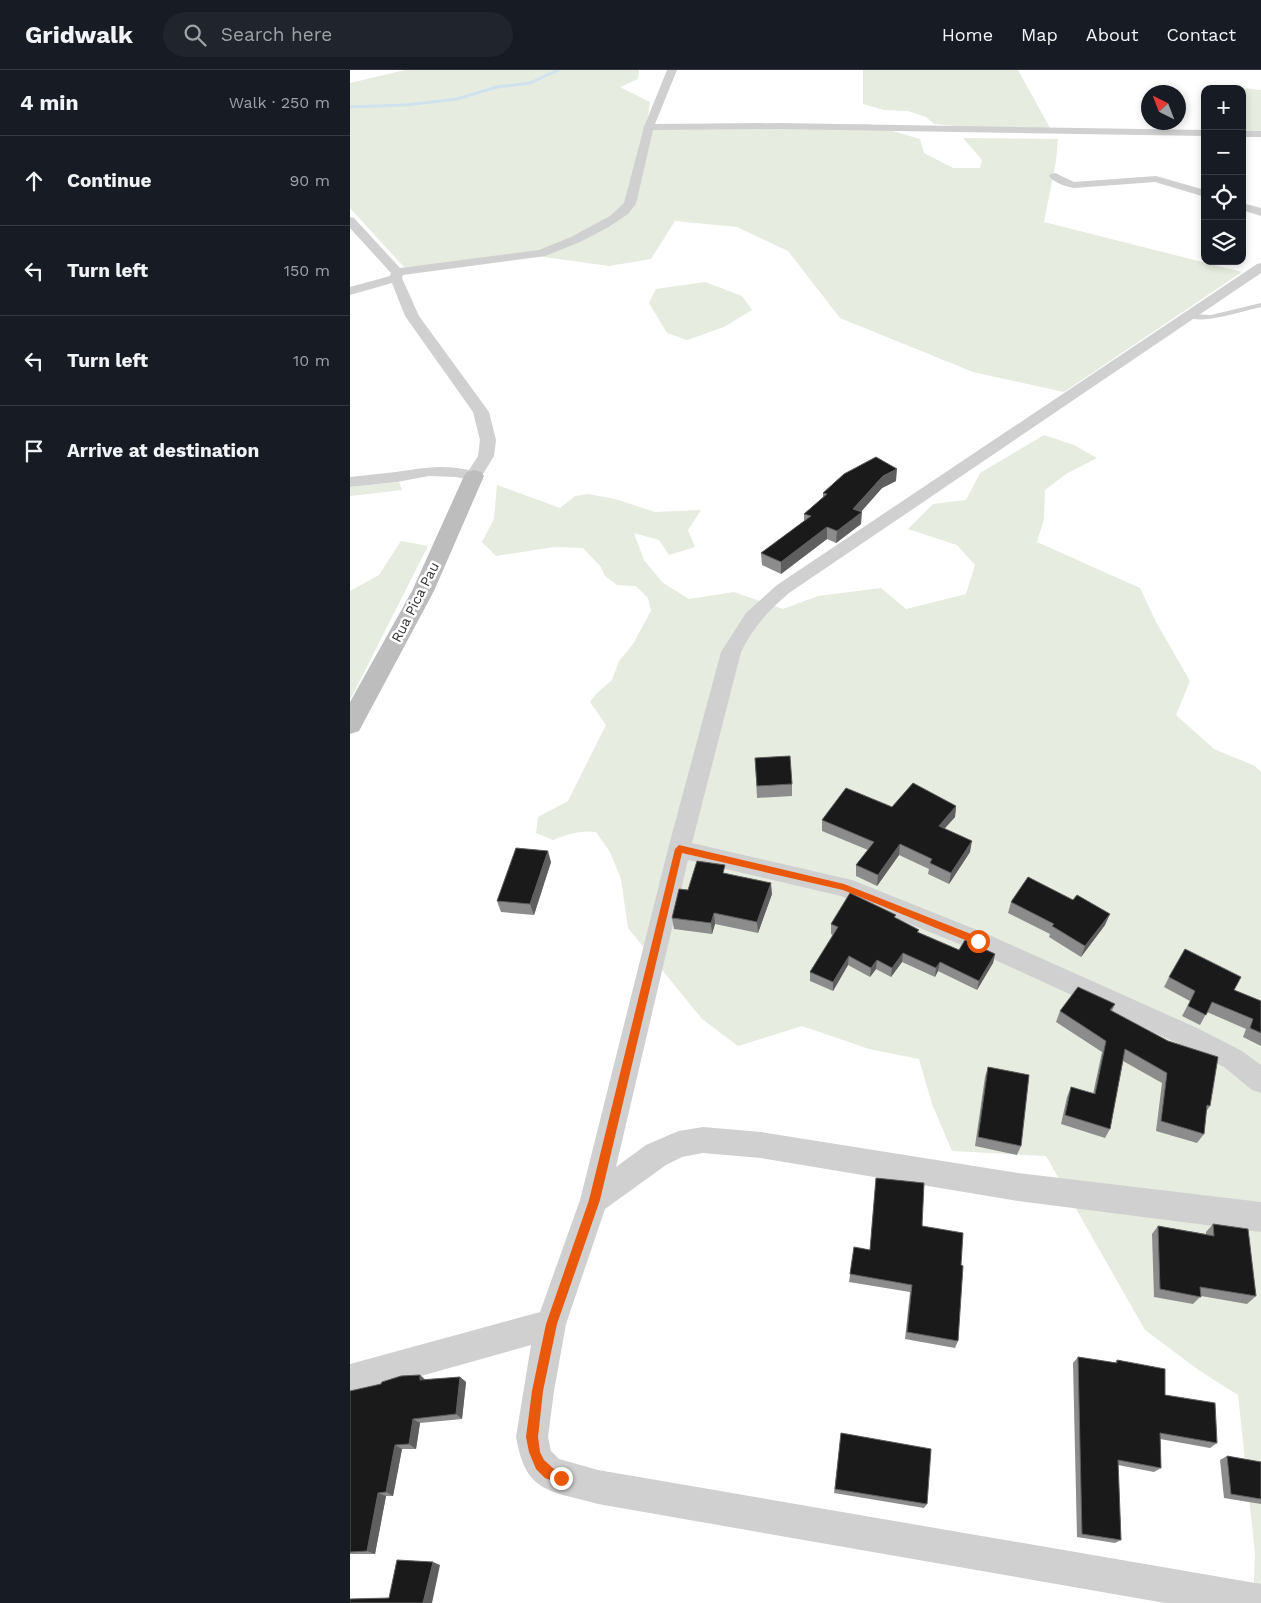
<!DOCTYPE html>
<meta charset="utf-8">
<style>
:root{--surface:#171b24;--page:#20242c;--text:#f1f3f6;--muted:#9ea1a6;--line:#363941}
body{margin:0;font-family:"Work Sans",sans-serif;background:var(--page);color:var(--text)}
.controls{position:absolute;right:15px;top:15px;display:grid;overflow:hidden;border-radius:10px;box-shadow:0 2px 8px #0003}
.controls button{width:45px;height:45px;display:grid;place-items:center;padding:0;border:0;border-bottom:1px solid var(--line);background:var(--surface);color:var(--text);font:25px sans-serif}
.compass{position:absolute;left:791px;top:15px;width:45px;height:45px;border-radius:50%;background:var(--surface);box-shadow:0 2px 8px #0003;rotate:318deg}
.stop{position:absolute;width:15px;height:15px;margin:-11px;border:4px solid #ea580c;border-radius:50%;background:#fff}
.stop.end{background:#ea580c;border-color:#fff;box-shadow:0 1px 5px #0008}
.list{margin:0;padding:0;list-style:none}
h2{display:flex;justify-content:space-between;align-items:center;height:65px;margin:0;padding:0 20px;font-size:21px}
h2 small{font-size:16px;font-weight:400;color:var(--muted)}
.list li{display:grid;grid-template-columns:32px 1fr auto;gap:15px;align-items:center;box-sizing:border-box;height:90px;padding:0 20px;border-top:1px solid var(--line)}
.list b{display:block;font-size:19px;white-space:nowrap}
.list em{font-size:16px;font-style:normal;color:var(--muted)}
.icon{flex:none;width:28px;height:28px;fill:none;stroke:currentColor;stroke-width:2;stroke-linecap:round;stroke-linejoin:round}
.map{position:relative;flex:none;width:911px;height:1533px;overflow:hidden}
header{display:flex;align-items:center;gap:30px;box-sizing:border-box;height:70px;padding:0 25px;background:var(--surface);border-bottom:1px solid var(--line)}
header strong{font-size:24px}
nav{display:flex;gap:28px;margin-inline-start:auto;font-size:18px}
.search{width:350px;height:45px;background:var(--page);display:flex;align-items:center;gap:12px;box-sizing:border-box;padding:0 18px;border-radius:28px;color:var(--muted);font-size:19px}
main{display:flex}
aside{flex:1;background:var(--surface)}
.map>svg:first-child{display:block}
</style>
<header>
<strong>Gridwalk</strong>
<div class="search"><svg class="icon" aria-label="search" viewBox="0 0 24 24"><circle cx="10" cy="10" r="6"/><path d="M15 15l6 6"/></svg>Search here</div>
<nav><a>Home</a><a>Map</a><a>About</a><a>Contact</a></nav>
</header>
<main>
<aside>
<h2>4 min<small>Walk · 250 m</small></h2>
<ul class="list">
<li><svg class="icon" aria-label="ahead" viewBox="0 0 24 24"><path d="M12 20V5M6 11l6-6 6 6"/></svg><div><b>Continue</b></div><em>90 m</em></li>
<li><svg class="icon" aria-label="left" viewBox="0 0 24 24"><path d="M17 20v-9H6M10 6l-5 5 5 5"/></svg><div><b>Turn left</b></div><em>150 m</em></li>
<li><svg class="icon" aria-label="left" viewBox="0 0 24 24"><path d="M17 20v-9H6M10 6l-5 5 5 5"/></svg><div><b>Turn left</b></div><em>10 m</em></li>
<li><svg class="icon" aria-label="arrive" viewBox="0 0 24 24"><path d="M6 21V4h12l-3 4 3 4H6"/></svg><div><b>Arrive at destination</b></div></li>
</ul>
</aside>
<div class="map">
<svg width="911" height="1533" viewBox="0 0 911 1533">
<rect width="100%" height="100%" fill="#fff"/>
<g fill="#e6ecdf">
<path d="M55,0H289L288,9L270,17L300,32L297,54H518L570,69L574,83L603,98H630L632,90L613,68L708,69L706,91L694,152L892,202L714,322L623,302L490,248L438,181L387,157L325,151L301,189L259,196L194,187L54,197L0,138V13Z"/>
<path d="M513,0H668L700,58H632L584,54L576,47L558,41L534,40L513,34Z"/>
<path d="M892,18L911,20V65L894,61L892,57V19H885Z"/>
<path d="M355,212L392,226L402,240L374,257L337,270L317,263L299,233L306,219Z"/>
<path d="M694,365L724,375L747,388L716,404L695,420L694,449L687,472L790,518L806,552L840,611L826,645L864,679L905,696L911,702V1533H903L905,1484L888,1325L850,1301L795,1260L696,1086L602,1081L582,1034L569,989L519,979L452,956L388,976L352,949L278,858L271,809L260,782L246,762C230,760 218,764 203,770L186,763L188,747L218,731L256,655L240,632L247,623L262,610L269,591L283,574L301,541L298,528L286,516L267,515L255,506L251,497L233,478L204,477L146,486L132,472L144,449L147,415L210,438L225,426L238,424L265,429L305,442L351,440L338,460L345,477L319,485L309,470L284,463L294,490L313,513L339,529L384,522L433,539L468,526L531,518L556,539L616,524L625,495L607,475L558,459L583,434L616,430L630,403Z"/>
<path d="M49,412L52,420L0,426V417Z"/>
<path d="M51,471L78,476L0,630V521L29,505Z"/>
</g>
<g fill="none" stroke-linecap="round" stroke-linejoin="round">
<path stroke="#cfe2ee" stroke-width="3" d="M0,37L56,35L107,29L147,17L180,13L208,0"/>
<path fill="#d0d0d0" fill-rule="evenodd" d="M911,233V237C892,241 851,256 835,246L838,244L861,245Z"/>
<g fill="#d0d0d0" fill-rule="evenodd">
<path d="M317,0H327L305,54L428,53L855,60V66L428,59L303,60L286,134L278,144L257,158L230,172L195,186L53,205L52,208L69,246L139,342L146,370L144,386L130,409L124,411L106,407L79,406L47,412L0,417V407C15,405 31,404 46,402C73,398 92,394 119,400L128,386L130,370L123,342L55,246L42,213L0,225V217L40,206L41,203L0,158V147L4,148L50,198L189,180L221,167L260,146L274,133L294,57Z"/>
<rect x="892" y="61" width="19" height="6"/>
<path d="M705,103L724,112L806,106L855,120V127L805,112L724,118C715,116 706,114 699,106L701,104Z"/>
<path d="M892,133L911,138V146L892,140Z"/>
<path d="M911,193V203L439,523C419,540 403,557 391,582L342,773L502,810L637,864L847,958L892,981L911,995V1023L902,1020L874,997L829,974L619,878L491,826L338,790L266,1097L296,1075L319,1065L329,1061L353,1057L411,1062L668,1103L911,1132V1162L668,1131L411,1088L353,1083L332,1087L316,1095L255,1139L216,1254L204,1321L198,1367L201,1381L209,1389L248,1400L911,1514V1533H815L248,1434C199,1420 176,1424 166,1367L181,1275L0,1326V1294L190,1242L230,1130L318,779L371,582L396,543L427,515L907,194Z"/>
</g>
<path fill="#bdbdbd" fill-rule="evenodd" d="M124,400L131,402L134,406L84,521L9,661L0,664V632L62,521L114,406L117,402Z"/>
</g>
<g fill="#8c8c8c">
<path d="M546,411L532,418L511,442V454L486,473L477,469L431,504L412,495L411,483L454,451V444L473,428V423Z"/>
<path d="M405,688L442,714V726L407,728Z"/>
<path d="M606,736L605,747L594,759L620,782L599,814L578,804L579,799L549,785L527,816L506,806V795L518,780L472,761V750L542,737Z"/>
<path d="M201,792L184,845L151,842L147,831Z"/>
<path d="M376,803L422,824L408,863L365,854L362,864L324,859L322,848L338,820Z"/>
<path d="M661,832L755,855L731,887L699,867L700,864L658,843Z"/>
<path d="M546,848L569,860L568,862L609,880L645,884L643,893L627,920L588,901L585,907L552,892L541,907L526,899L520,907L498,895L483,921L460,911V902L483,865L481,864V854Z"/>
<path d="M819,907L884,920L911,931V976L893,967L896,959L857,942L850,955L832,946L840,931L814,917Z"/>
<path d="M765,934L762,941L860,1036L856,1042L854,1064L847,1073L806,1061L812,1013L773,991L760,1059L755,1068L711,1054L717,1027L721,1017L743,1024L752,982L706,952L710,941Z"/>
<path d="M638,997L671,1076L667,1085L625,1076L635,1007Z"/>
<path d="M526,1108L611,1195L608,1271L605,1278L555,1269L560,1222L499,1212L504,1177L520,1180Z"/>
<path d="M863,1154L906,1226L897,1234L851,1226L843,1234L804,1227L802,1164L808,1156L856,1164V1162Z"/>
<path d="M728,1287L765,1293L767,1290L815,1325L867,1373L860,1378L810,1369L811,1398L804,1402L768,1395L771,1470L765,1473L727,1467L723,1293Z"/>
<path d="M110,1307L116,1312L112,1349L70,1353L66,1379H52L43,1426H36L25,1484H0V1321L76,1310Z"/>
<path d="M491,1363L577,1434L574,1438L484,1423Z"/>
<path d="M877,1386L911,1392V1434L874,1428L870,1390Z"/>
</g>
<g fill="#5f5f5f">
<path d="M547,399L546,411L532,418L508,445L512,442L511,454L486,473L487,461L503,439L533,406Z"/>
<path d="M477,457V469L431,504V492Z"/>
<path d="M606,736L605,747L587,767L589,756Z"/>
<path d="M622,771L620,782L599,814L601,803Z"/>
<path d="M550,774L549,785L527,816L528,805Z"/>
<path d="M198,781L201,792L184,845L180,834Z"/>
<path d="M421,813L422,824L408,863L407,852Z"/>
<path d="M364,843L365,854L362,864L361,853Z"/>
<path d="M760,844L755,855L731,887L735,876Z"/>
<path d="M553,883L552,892L541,907L542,898Z"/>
<path d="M645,884L643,893L627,920L629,911Z"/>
<path d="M499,886L498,895L483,921V912Z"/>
<path d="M527,890L526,899L520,907L521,898Z"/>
<path d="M590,892L588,901L585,907L586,898Z"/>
<path d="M70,1305L77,1311L70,1310Z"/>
<path d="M110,1307L116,1312L112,1349L106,1344Z"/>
<path d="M63,1349L70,1353L66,1379L59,1374Z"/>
<path d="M45,1375L52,1379L43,1426L36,1422Z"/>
<path d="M28,1423L36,1426L25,1484L17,1481Z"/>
<path d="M83,1492L90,1495L82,1533H73Z"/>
</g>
<g fill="#1a1a1a" stroke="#5f5f5f">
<path d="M526,387L547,399L533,406L503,439L512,442L487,461L477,457L431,492L411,483L461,446L454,444L477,424L473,423L494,404Z"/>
<path d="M440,686L442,714L407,716L405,688Z"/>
<path d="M563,713L606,736L589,756L622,771L601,803L580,793L582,789L550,774L528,805L506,795L524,772L472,750L496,718L542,737Z"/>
<path d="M166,778L198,781L180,834L147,831Z"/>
<path d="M347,791L375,795L373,803L421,813L407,852L364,843L361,853L322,848L329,819L338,820Z"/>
<path d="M678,807L723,830L727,825L760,844L735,876L702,856L704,854L661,832Z"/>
<path d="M500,823L546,845L544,847L569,860L567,862L609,880L615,870L645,884L629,911L590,892L586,898L553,883L542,898L527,890L521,898L499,886L483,912L460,902L488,857L481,854Z"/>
<path d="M835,879L891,907L884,920L911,931V963L900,958L903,949L862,932L856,945L838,936L845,921L819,907Z"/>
<path d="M728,917L765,934L760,940L818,971L868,987L860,1036L857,1035L854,1064L811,1051L817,1003L775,979L760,1059L715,1045L721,1017L745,1024L756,971L710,941Z"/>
<path d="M638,997L679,1005L671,1076L628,1067Z"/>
<path d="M526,1108L574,1113L572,1156L613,1163L611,1195L613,1196L608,1271L557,1262L562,1215L500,1204L504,1177L520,1180Z"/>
<path d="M863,1154L898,1159L906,1226L850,1217L851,1227L810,1219L808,1156L864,1166Z"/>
<path d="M728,1287L767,1293V1290L815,1299V1325L865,1333L867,1373L810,1363L811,1398L768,1390L771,1470L732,1464Z"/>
<path d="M70,1305V1310L110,1307L106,1344L63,1349L59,1374L45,1375L36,1422L28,1423L17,1481L0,1482V1321L31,1314L32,1312L51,1306Z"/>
<path d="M491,1363L581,1379L577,1434L485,1419Z"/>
<path d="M877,1386L911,1392V1429L881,1424Z"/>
<path d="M47,1490L83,1492L73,1533H0V1529L39,1528Z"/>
</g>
<path fill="#ea580c" d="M329,775L494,814L631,868L632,871L628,875L625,874L493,820L332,783L250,1130L207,1254L193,1321L188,1367L190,1382L194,1390L204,1399L215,1403L217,1408L215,1412L211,1414L195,1408L186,1399L179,1382L176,1367L182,1321L196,1254L239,1130L325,779Z"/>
<g text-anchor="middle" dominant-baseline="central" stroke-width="5" stroke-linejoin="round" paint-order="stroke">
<g font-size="14" fill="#333" stroke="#fff">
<text transform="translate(65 532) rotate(-63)">Rua Pica Pau</text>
</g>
</g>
</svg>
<div class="controls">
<button>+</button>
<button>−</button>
<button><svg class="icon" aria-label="locate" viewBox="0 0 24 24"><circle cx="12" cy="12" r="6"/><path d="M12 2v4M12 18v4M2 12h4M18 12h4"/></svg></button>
<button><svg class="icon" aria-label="layers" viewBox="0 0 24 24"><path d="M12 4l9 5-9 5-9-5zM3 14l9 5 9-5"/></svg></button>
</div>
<svg class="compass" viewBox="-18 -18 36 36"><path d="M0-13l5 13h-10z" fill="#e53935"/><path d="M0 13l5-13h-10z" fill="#9ea1a6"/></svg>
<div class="stop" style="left:628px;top:871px"></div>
<div class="stop end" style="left:211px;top:1408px"></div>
</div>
</main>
